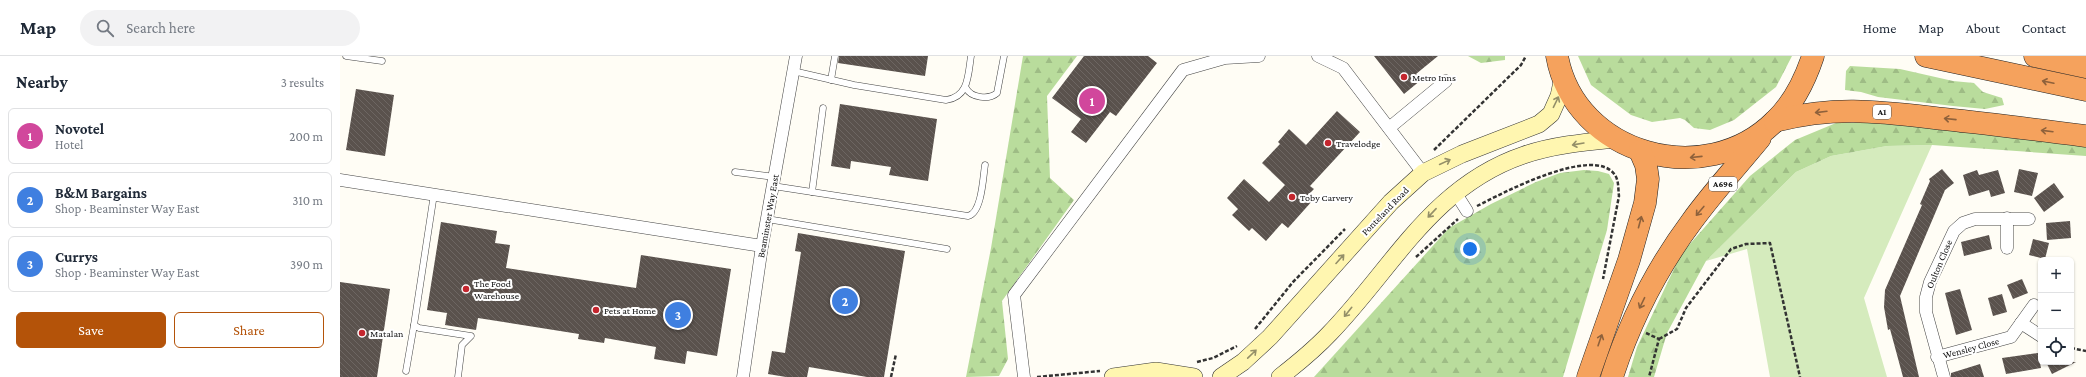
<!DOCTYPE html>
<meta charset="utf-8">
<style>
:root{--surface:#fff;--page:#f2f2f3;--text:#1f2937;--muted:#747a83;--line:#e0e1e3;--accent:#b45309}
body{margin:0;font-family:"Crimson Pro",serif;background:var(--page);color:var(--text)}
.controls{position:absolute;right:12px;bottom:12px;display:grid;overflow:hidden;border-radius:6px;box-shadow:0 1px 3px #0004}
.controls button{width:36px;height:36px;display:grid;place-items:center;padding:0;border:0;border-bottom:1px solid var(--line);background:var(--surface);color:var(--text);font:20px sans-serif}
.you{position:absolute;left:1130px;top:193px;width:14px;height:14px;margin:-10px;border:3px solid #fff;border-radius:50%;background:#1a73e8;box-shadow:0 0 0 6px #1a73e833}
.badge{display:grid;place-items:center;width:26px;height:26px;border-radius:50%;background:var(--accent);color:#fff;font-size:13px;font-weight:700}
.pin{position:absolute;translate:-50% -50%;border:2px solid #fff;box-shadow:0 1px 4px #0006}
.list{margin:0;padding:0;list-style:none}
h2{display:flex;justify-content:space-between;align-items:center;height:52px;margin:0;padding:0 16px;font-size:17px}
h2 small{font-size:13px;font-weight:400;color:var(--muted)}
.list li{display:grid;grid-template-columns:26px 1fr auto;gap:12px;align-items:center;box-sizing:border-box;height:56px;margin:0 8px 8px;padding:0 8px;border:1px solid var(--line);border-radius:6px}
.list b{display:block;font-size:15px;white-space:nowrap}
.list p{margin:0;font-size:13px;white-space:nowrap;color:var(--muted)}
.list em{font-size:13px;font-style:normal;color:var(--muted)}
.actions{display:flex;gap:8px;padding:12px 16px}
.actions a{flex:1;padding:9px 0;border:1px solid var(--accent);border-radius:6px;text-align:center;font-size:14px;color:var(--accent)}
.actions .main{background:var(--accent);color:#fff}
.icon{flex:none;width:22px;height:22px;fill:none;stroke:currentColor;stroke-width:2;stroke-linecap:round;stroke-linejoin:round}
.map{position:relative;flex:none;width:1746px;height:321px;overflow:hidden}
header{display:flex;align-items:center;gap:24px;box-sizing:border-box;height:56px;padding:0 20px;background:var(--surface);border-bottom:1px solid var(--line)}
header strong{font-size:19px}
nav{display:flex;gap:22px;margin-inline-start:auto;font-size:14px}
.search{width:280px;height:36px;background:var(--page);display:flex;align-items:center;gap:10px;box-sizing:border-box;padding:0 14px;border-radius:22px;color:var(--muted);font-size:15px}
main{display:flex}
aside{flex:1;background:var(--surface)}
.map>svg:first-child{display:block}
</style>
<header>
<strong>Map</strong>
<div class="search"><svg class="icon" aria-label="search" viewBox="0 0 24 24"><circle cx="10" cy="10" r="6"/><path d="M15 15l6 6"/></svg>Search here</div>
<nav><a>Home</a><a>Map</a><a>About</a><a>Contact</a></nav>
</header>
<main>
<aside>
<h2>Nearby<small>3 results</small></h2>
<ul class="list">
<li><span class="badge" style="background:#d1479c">1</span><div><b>Novotel</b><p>Hotel</p></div><em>200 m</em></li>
<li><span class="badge" style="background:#3f7fe0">2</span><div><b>B&amp;M Bargains</b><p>Shop · Beaminster Way East</p></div><em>310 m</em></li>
<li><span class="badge" style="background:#3f7fe0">3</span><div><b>Currys</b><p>Shop · Beaminster Way East</p></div><em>390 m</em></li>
</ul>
<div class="actions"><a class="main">Save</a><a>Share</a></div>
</aside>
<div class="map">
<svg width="1746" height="321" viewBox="0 0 1746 321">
<defs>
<pattern id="forest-firs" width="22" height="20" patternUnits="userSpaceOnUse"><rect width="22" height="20" fill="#b9dc9c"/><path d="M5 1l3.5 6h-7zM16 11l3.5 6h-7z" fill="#9ebc85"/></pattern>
<pattern id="building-back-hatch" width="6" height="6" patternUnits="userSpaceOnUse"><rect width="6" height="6" fill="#5a524d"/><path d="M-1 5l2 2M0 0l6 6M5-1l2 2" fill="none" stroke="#6d6662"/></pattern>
</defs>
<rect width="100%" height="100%" fill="#fffdf5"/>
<path fill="#d5ebbd" d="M1592,89L1524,242L1547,321H1430L1407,193L1366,205L1456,116L1491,100L1547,90Z"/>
<g fill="url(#forest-firs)">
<path d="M683,0H737L707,40L710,122L734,144L662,245L668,303L659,320L626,321L651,192Z"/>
<path d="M1128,0H1165V4L1141,7Z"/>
<path d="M1238,0H1452L1436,31L1394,64L1370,74L1354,72L1345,64L1340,62L1312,66L1291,59L1251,29Z"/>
<path d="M1510,10L1560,13L1613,25L1634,27L1643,36L1662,42L1664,49L1645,53L1613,50L1538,41L1521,36L1505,34L1506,15Z"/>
<path d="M1496,67H1554L1746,86V100L1592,89L1547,90L1491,100L1456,116L1366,205L1327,277L1314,321H1288L1297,291L1341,198L1410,120L1455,84Z"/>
<path d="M1244,114L1258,115L1269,118L1274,127L1267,174L1223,321H974L1109,172L1151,148L1196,126L1220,117Z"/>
</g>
<g fill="url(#building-back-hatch)">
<path d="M499,0H588L585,20L498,7Z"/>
<path d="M744,0H808L817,7L776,60L770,56L746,87L731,76L741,63L712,42Z"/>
<path d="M1034,0H1098L1076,18L1081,24L1064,38Z"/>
<path d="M16,33L54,39L45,100L6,94Z"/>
<path d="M500,48L597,63L588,125L549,119L551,111L511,105L510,113L491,110Z"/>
<path d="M997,55L1020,76L970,130L974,133L968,139L973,144L948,172L942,167L926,185L912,172L909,175L892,159L898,153L887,142L904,123L929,146L945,129L922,107L940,88L938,86L949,73L966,89Z"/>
<path d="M1602,113L1614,127L1605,134L1560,240L1579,321H1563L1550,273L1548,274L1544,251L1545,234L1582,149L1580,148L1590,125L1589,123Z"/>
<path d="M1679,113L1698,117L1692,140L1674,136Z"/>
<path d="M1637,114L1639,119L1658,114L1665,137L1651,141L1649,134L1629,140L1623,119Z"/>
<path d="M1714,127L1724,141L1704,156L1694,142Z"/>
<path d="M1730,165L1731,182L1707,184L1706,167Z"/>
<path d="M101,166L157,175L155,187L170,189L166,212L296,232L301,199L391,213L377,300L347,295L345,308L314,303L316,291L265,282L264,287L238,283L239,278L138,262L136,274L105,269L107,257L87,254Z"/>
<path d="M458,177L565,195L544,321H527L469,311L467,321H446L428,318L432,295L445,297L461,196L455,195Z"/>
<path d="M1649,179L1652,193L1624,200L1621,186Z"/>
<path d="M1693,183L1709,187L1705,203L1689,199Z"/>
<path d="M1682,223L1688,237L1673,243L1667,229Z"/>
<path d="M0,226L50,233L37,321H0Z"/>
<path d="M1620,233L1632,274L1616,279L1605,237Z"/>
<path d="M1662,238L1667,256L1653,260L1648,242Z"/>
<path d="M1698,297L1701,312L1666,318L1662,302Z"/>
<path d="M1706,306H1736L1712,318Z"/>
<path d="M1640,308L1644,321H1611V317Z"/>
</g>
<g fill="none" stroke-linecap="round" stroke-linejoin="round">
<g stroke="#444" stroke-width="7">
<g id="lane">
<path d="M6,0L42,5"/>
<path d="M453,15L514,29L606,44C629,41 628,19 631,0"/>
<path d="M491,24L495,0"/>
<path d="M626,32C631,42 649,44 657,37L664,0"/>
<path d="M395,116L435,121"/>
<path d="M433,130L628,160C642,157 643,121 645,109"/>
<path d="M472,136L483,52"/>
<path d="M427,163L607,193"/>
<path d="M74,269L94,138"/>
<path d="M66,315L74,269L79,272L131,280L122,289L118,321"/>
</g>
</g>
<g stroke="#444" stroke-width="13">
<g id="street">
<path d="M978,0L1003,12L1083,117"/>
<path d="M1049,72L1106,25"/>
<path d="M0,124L422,190"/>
<path d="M1115,136L1127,155"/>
<path d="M1667,192V162"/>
<path d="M1681,267L1701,280"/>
<path d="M1597,301L1671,281L1694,249"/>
<path d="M403,321L422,190L456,0"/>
<path d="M684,321L674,239L843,14L885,2L919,0"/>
<path d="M1604,321L1586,256V241L1590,226L1614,175L1623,167L1635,163H1689"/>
</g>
</g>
<g stroke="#333" stroke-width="18">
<g id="secondary">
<path d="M773,321L816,315L854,321"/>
<path d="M881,321L903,306L930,281L1051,146L1083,117L1122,98L1199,68L1211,58L1219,40L1223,21"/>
<path d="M940,321C958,307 975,293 990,277C1053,212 1092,130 1184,99C1213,89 1246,86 1276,83"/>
</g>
</g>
<g stroke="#222" stroke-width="23">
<g id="highway">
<path d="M1217,0C1235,99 1365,135 1435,65C1453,48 1465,24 1473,0"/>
<path d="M1586,0L1746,34"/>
<path d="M1695,0L1746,11"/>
<path d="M1435,65C1497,49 1542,56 1604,63C1651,68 1699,74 1746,80"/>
<path d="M1248,321L1289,204L1305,147L1308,123L1306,109L1300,95"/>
<path d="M1272,321C1290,265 1317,212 1352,165C1373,136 1397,110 1420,82"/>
</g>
</g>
<g stroke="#333" stroke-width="2.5" stroke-dasharray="4 2" stroke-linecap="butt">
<path d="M1094,94L1181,9L1186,0"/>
<path d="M1137,150C1161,138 1254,88 1275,119C1279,125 1278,133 1279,140L1263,223"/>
<path d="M1076,201L1118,163"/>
<path d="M915,273L953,226L1005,173"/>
<path d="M1306,277L1319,283L1309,321"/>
<path d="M1319,283L1337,273L1346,252L1391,193L1406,188L1430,187L1460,321"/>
<path d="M1731,292L1746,295"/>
<path d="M857,306L873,302L897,290"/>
<path d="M551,321L556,298"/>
<path d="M697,321L760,315"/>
</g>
<use href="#lane" stroke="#fff" stroke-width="6"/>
<use href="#street" stroke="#fff" stroke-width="12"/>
<use href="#secondary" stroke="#fff6b0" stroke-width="17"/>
<use href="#highway" stroke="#f5a25d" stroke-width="22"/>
</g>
<defs><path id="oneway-shaft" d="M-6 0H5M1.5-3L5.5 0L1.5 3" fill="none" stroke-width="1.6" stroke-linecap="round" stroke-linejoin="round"/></defs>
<g stroke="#8e613b">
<use href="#oneway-shaft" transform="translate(1708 26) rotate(-168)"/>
<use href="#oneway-shaft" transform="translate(1481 56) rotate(173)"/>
<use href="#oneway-shaft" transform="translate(1610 63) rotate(-174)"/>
<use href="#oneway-shaft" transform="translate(1707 75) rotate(-173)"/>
<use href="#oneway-shaft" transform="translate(1356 101) rotate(174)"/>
<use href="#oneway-shaft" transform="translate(1360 155) rotate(130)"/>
<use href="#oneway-shaft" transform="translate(1300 166) rotate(-75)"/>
<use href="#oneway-shaft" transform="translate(1302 247) rotate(116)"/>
<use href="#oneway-shaft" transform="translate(1260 284) rotate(-71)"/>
</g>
<g stroke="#948f68">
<use href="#oneway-shaft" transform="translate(1216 46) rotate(-64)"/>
<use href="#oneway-shaft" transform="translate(1238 88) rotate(170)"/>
<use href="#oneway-shaft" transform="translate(1105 106) rotate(-25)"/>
<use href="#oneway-shaft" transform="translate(1092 157) rotate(133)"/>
<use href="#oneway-shaft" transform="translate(1000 203) rotate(-48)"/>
<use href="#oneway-shaft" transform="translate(1008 256) rotate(129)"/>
<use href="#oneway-shaft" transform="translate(912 298) rotate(-44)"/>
</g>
<g fill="#c4262e" stroke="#fff" stroke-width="1.5">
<circle cx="1064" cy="21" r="4"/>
<circle cx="988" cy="87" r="4"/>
<circle cx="952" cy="141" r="4"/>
<circle cx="126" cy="233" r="4"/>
<circle cx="256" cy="254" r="4"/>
<circle cx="22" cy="277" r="4"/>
</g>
<g text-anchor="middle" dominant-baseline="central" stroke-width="4" stroke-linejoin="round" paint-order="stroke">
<g fill="#fff" stroke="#585858" stroke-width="1">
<rect x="1533" y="49" width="18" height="14" rx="3"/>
<rect x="1369" y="121" width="28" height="14" rx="3"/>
</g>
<g font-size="9" font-weight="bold" fill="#111">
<text x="1542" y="56">A1</text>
<text x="1383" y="128">A696</text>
</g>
<g font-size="10" fill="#111" stroke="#fff" text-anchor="start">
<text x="1072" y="21">Metro Inns</text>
<text x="996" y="87">Travelodge</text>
<text x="960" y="141">Toby Carvery</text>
<text x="134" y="227">The Food<tspan x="134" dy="12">Warehouse</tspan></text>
<text x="264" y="254">Pets at Home</text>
<text x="30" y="277">Matalan</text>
</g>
<g font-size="10" fill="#111" stroke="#fff">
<text transform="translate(1045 155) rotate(-46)">Ponteland Road</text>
<text transform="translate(428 160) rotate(-80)">Beaminster Way East</text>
<text transform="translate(1599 208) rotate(-67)">Oulton Close</text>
<text transform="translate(1631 292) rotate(-15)">Wensley Close</text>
</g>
</g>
</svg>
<div class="controls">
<button>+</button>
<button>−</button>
<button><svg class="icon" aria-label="locate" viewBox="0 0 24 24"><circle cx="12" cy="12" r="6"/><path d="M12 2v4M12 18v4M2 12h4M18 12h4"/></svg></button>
</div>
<div class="you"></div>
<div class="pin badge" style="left:752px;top:45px;background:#d1479c">1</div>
<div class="pin badge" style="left:505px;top:245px;background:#3f7fe0">2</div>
<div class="pin badge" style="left:338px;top:259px;background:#3f7fe0">3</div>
</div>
</main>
